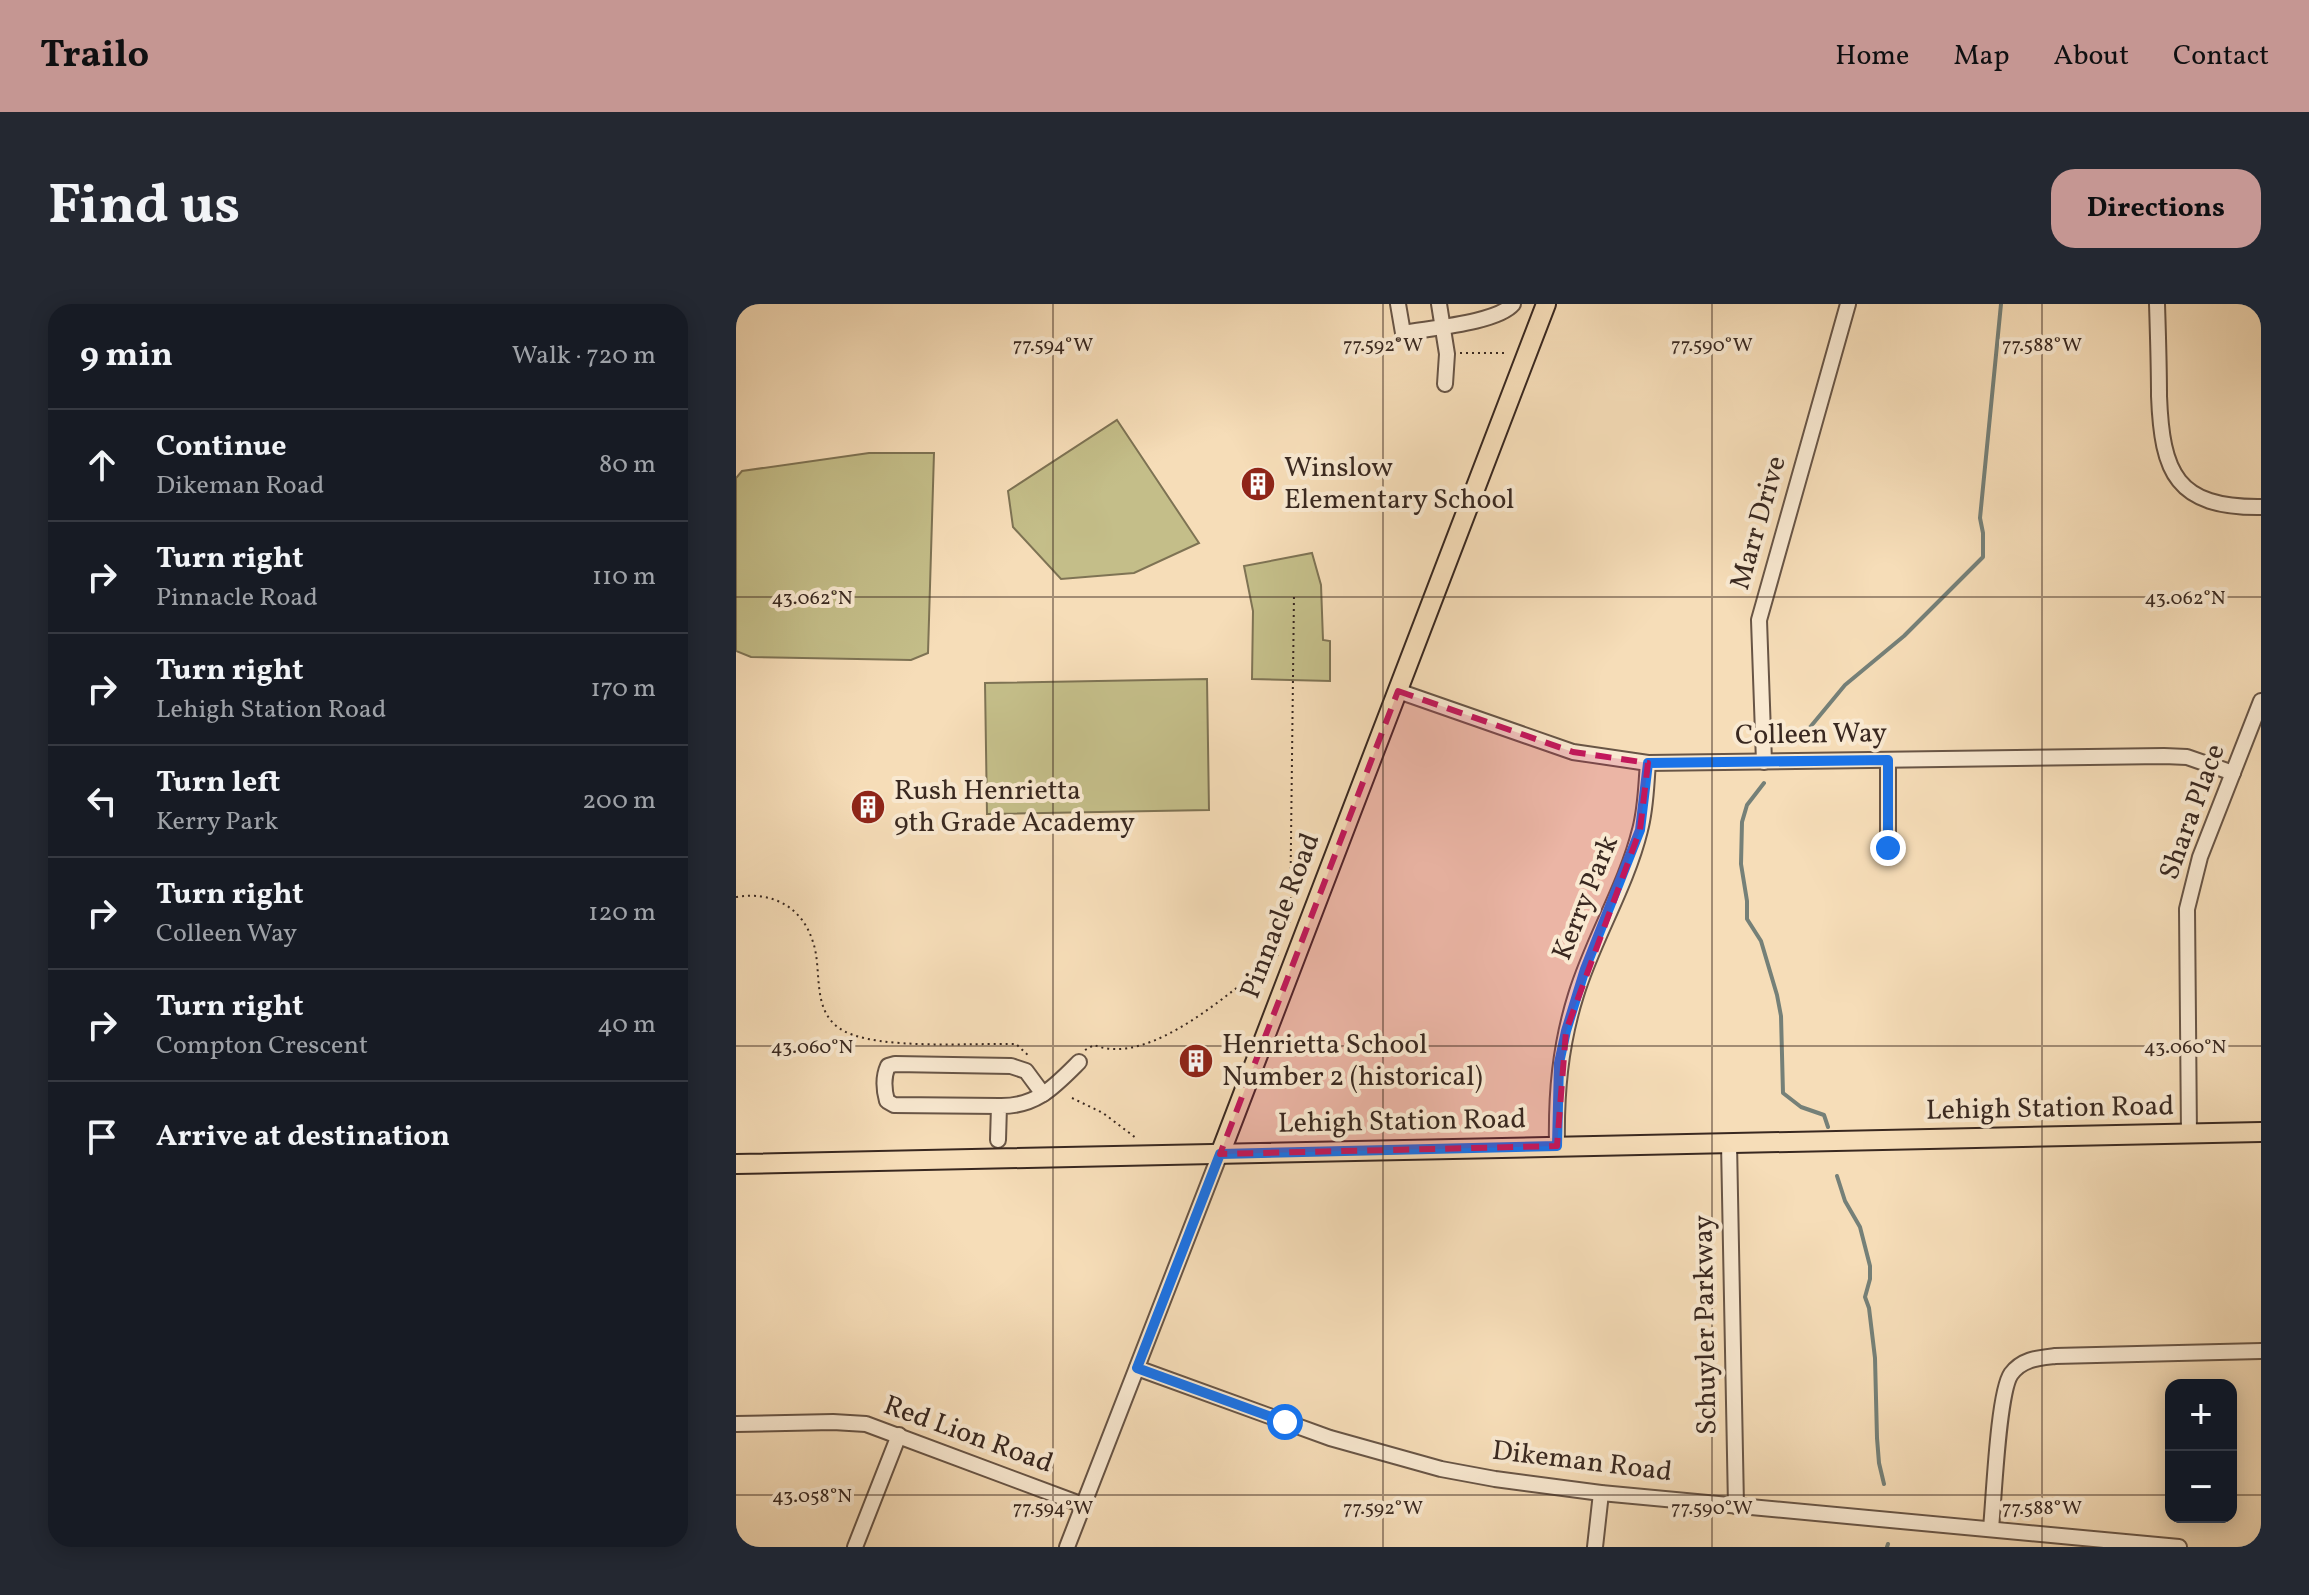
<!DOCTYPE html>
<meta charset="utf-8">
<style>
:root{--surface:#171b24;--page:#242831;--text:#f1f3f6;--muted:#9ea1a6;--line:#363941;--accent:#c59692}
body{margin:0;font-family:Vollkorn,serif;background:var(--page);color:var(--text)}
.controls{position:absolute;right:24px;bottom:24px;display:grid;overflow:hidden;border-radius:16px;box-shadow:0 4px 20px #0003}
.controls button{width:72px;height:72px;display:grid;place-items:center;padding:0;border:0;border-bottom:2px solid var(--line);background:var(--surface);color:var(--text);font:40px sans-serif}
.stop{position:absolute;width:24px;height:24px;margin:-18px;border:6px solid #1a73e8;border-radius:50%;background:#fff}
.stop.end{background:#1a73e8;border-color:#fff;box-shadow:0 2px 8px #0008}
.list{margin:0;padding:0;list-style:none}
h2{display:flex;justify-content:space-between;align-items:center;height:104px;margin:0;padding:0 32px;font-size:34px}
h2 small{font-size:26px;font-weight:400;color:var(--muted)}
.list li{display:grid;grid-template-columns:52px 1fr auto;gap:24px;align-items:center;box-sizing:border-box;height:112px;padding:0 32px;border-top:2px solid var(--line)}
.list b{display:block;font-size:30px;white-space:nowrap}
.list p{margin:0;font-size:26px;white-space:nowrap;color:var(--muted)}
.list em{font-size:26px;font-style:normal;color:var(--muted)}
.icon{flex:none;width:44px;height:44px;fill:none;stroke:currentColor;stroke-width:2;stroke-linecap:round;stroke-linejoin:round}
.map{position:relative;flex:none;width:1525px;height:1243px;overflow:hidden;border-radius:24px}
header{display:flex;align-items:center;gap:48px;box-sizing:border-box;height:112px;padding:0 40px;background:var(--accent);color:#111}
header strong{font-size:38px}
nav{display:flex;gap:44px;margin-inline-start:auto;font-size:28px}
.intro{display:flex;align-items:center;justify-content:space-between;box-sizing:border-box;height:192px;padding:0 48px}
h1{margin:0;font-size:56px}
.button{padding:20px 36px;border-radius:24px;background:var(--accent);color:#111;font-size:28px;font-weight:700}
main{display:flex;gap:48px;padding:0 48px}
aside{flex:1;background:var(--surface);border-radius:24px;box-shadow:0 4px 20px #0003}
.map>svg:first-child{display:block}
</style>
<header>
<strong>Trailo</strong>
<nav><a>Home</a><a>Map</a><a>About</a><a>Contact</a></nav>
</header>
<div class="intro"><h1>Find us</h1><a class="button">Directions</a></div>
<main>
<aside>
<h2>9 min<small>Walk · 720 m</small></h2>
<ul class="list">
<li><svg class="icon" aria-label="ahead" viewBox="0 0 24 24"><path d="M12 20V5M6 11l6-6 6 6"/></svg><div><b>Continue</b><p>Dikeman Road</p></div><em>80 m</em></li>
<li><svg class="icon" aria-label="right" viewBox="0 0 24 24"><path d="M7 20v-9h11M14 6l5 5-5 5"/></svg><div><b>Turn right</b><p>Pinnacle Road</p></div><em>110 m</em></li>
<li><svg class="icon" aria-label="right" viewBox="0 0 24 24"><path d="M7 20v-9h11M14 6l5 5-5 5"/></svg><div><b>Turn right</b><p>Lehigh Station Road</p></div><em>170 m</em></li>
<li><svg class="icon" aria-label="left" viewBox="0 0 24 24"><path d="M17 20v-9H6M10 6l-5 5 5 5"/></svg><div><b>Turn left</b><p>Kerry Park</p></div><em>200 m</em></li>
<li><svg class="icon" aria-label="right" viewBox="0 0 24 24"><path d="M7 20v-9h11M14 6l5 5-5 5"/></svg><div><b>Turn right</b><p>Colleen Way</p></div><em>120 m</em></li>
<li><svg class="icon" aria-label="right" viewBox="0 0 24 24"><path d="M7 20v-9h11M14 6l5 5-5 5"/></svg><div><b>Turn right</b><p>Compton Crescent</p></div><em>40 m</em></li>
<li><svg class="icon" aria-label="arrive" viewBox="0 0 24 24"><path d="M6 21V4h12l-3 4 3 4H6"/></svg><div><b>Arrive at destination</b></div></li>
</ul>
</aside>
<div class="map">
<svg width="1525" height="1243" viewBox="0 0 1525 1243">
<rect width="100%" height="100%" fill="#f6ddb8"/>
<filter id="stains"><feTurbulence type="fractalNoise" baseFrequency=".0025" numOctaves="4"/><feColorMatrix values="0 0 0 0 .2 0 0 0 0 .09 0 0 0 0 .02 0 0 0 .5 -.17"/></filter>
<radialGradient id="worn" r=".72"><stop offset=".6" stop-color="#630" stop-opacity="0"/><stop offset="1" stop-color="#630" stop-opacity=".3"/></radialGradient>
<g fill="#c4be89" stroke="#7e7354" stroke-width="2">
<path d="M381,116L463,239L398,269L325,275L277,223L272,187Z"/>
<path d="M133,149H198L192,349L175,356L15,353L0,347V174L6,167Z"/>
<path d="M576,249L585,281L587,336L594,337V377L516,375L517,307L508,262Z"/>
<path d="M471,375L473,506L251,510L249,379Z"/>
</g>
<g fill="none" stroke-linecap="round" stroke-linejoin="round">
<g stroke="#758078" stroke-width="4">
<path d="M1061,439L1109,381L1168,332L1247,253V229L1244,214L1265,0"/>
<path d="M1028,479L1011,501L1006,518L1005,560L1011,597V615L1025,637L1041,691L1045,712L1047,789L1065,803L1088,811L1092,823"/>
<path d="M1101,872L1109,897L1124,923L1134,962V975L1129,993L1133,1004L1139,1054L1141,1134L1143,1159L1148,1180"/>
<path d="M1151,1243L1152,1240"/>
</g>
<g stroke="#685546" stroke-width="18">
<g id="minor">
<path d="M662,0L667,29C693,24 761,19 777,0"/>
<path d="M703,0L711,50L709,80"/>
<path d="M1421,0C1422,31 1423,61 1423,92C1426,169 1440,204 1525,203"/>
<path d="M662,387L837,448L912,459L1428,452L1451,453L1497,469"/>
<path d="M1152,456V544"/>
<path d="M1028,458L1023,316L1112,0"/>
<path d="M263,802L158,801L151,797C148,786 147,773 152,762L159,760L275,762L290,767L307,790"/>
<path d="M1453,831L1451,605L1464,553L1525,397"/>
<path d="M262,836L263,802C300,803 318,783 343,758"/>
<path d="M993,839L1000,1202"/>
<path d="M821,842C820,790 824,742 840,691C857,635 890,583 904,526C910,504 910,482 912,459"/>
<path d="M401,1064L594,1134L705,1165L759,1175L865,1189L1443,1243"/>
<path d="M0,1120L97,1118L130,1120L347,1201"/>
<path d="M1255,1224C1258,1195 1262,1089 1275,1070C1286,1055 1302,1054 1319,1052L1525,1047"/>
<path d="M119,1243L163,1131"/>
<path d="M331,1243L484,850"/>
<path d="M859,1243L865,1189"/>
</g>
</g>
<g stroke="#392820" stroke-width="22">
<g id="major">
<path d="M484,850L810,0"/>
<path d="M0,860L1525,828"/>
</g>
</g>
<g stroke="#392820" stroke-width="2" stroke-dasharray="2 4" stroke-linecap="butt">
<path d="M724,49H771"/>
<path d="M0,593C35,587 66,602 77,638C87,667 74,709 108,727C143,746 237,739 280,740L294,753"/>
<path d="M554,619L558,290"/>
<path d="M349,746L358,741C415,764 498,684 542,651"/>
<path d="M336,794L367,809L400,834"/>
</g>
<use href="#minor" stroke="#f9e9d1" stroke-width="14"/>
<use href="#major" stroke="#f6ddb8" stroke-width="18"/>
</g>
<g fill="none" stroke-linecap="round" stroke-linejoin="round">
<path stroke="#1a73e8" stroke-width="10" d="M549,1118L401,1064L484,850L821,842L823,759L830,727L849,665L904,526L912,459L1152,456V544"/>
</g>
<path fill="#c2185b" fill-opacity="0.2" stroke="#c2185b" stroke-width="6" stroke-dasharray="16 10" stroke-linejoin="round" d="M662,387L837,448L912,459L904,526L830,727L821,842L484,850Z"/>
<path fill="none" stroke="#392820" stroke-width="2" stroke-opacity="0.45" d="M317,0V1243M647,0V1243M976,0V1243M1306,0V1243M0,293H1525M0,742H1525M0,1191H1435M1495,1191H1525"/>
<defs>
<g id="building-disc" transform="scale(1.8)"><circle r="9.5" fill="#8f2418" stroke="#f9e9d1"/><path d="M-4-6H4V6H1V3H-1V6H-4ZM-2.5-4.3h1.7v1.8h-1.7ZM.8-4.3h1.7v1.8H.8ZM-2.5-1h1.7V.8h-1.7ZM.8-1h1.7V.8H.8Z" fill="#fff"/></g>
</defs>
<g fill-rule="evenodd">
<use href="#building-disc" x="522" y="180"/>
<use href="#building-disc" x="132" y="503"/>
<use href="#building-disc" x="460" y="757"/>
</g>
<g text-anchor="middle" dominant-baseline="central" stroke-width="8" stroke-linejoin="round" paint-order="stroke">
<g font-size="28" fill="#392820" stroke="#f9e9d1" text-anchor="start">
<text x="548" y="164">Winslow<tspan x="548" dy="32">Elementary School</tspan></text>
<text x="158" y="487">Rush Henrietta<tspan x="158" dy="32">9th Grade Academy</tspan></text>
<text x="486" y="741">Henrietta School<tspan x="486" dy="32">Number 2 (historical)</tspan></text>
</g>
<g font-size="28" fill="#392820" stroke="#f9e9d1">
<text transform="translate(1023 219) rotate(-74)">Marr Drive</text>
<text transform="translate(1075 431) rotate(-1)">Colleen Way</text>
<text transform="translate(1457 508) rotate(-70)">Shara Place</text>
<text transform="translate(850 594) rotate(-68)">Kerry Park</text>
<text transform="translate(545 612) rotate(-69)">Pinnacle Road</text>
<text transform="translate(1314 805) rotate(-1)">Lehigh Station Road</text>
<text transform="translate(666 818) rotate(-1)">Lehigh Station Road</text>
<text transform="translate(970 1021) rotate(-91)">Schuyler Parkway</text>
<text transform="translate(232 1131) rotate(20)">Red Lion Road</text>
<text transform="translate(846 1158) rotate(7)">Dikeman Road</text>
</g>
</g>
<g font-size="20" text-anchor="middle" fill="#392820" stroke="#f9e9d1" stroke-width="8" stroke-linejoin="round" paint-order="stroke">
<text x="317" y="47">77.594°W</text>
<text x="647" y="47">77.592°W</text>
<text x="976" y="47">77.590°W</text>
<text x="1306" y="47">77.588°W</text>
<text x="76" y="300">43.062°N</text>
<text x="1449" y="300">43.062°N</text>
<text x="76" y="749">43.060°N</text>
<text x="1449" y="749">43.060°N</text>
<text x="76" y="1198">43.058°N</text>
<text x="317" y="1210">77.594°W</text>
<text x="647" y="1210">77.592°W</text>
<text x="976" y="1210">77.590°W</text>
<text x="1306" y="1210">77.588°W</text>
</g>
<rect width="100%" height="100%" filter="url(#stains)"/>
<rect width="100%" height="100%" fill="url(#worn)"/>
</svg>
<div class="controls">
<button>+</button>
<button>−</button>
</div>
<div class="stop" style="left:549px;top:1118px"></div>
<div class="stop end" style="left:1152px;top:544px"></div>
</div>
</main>
